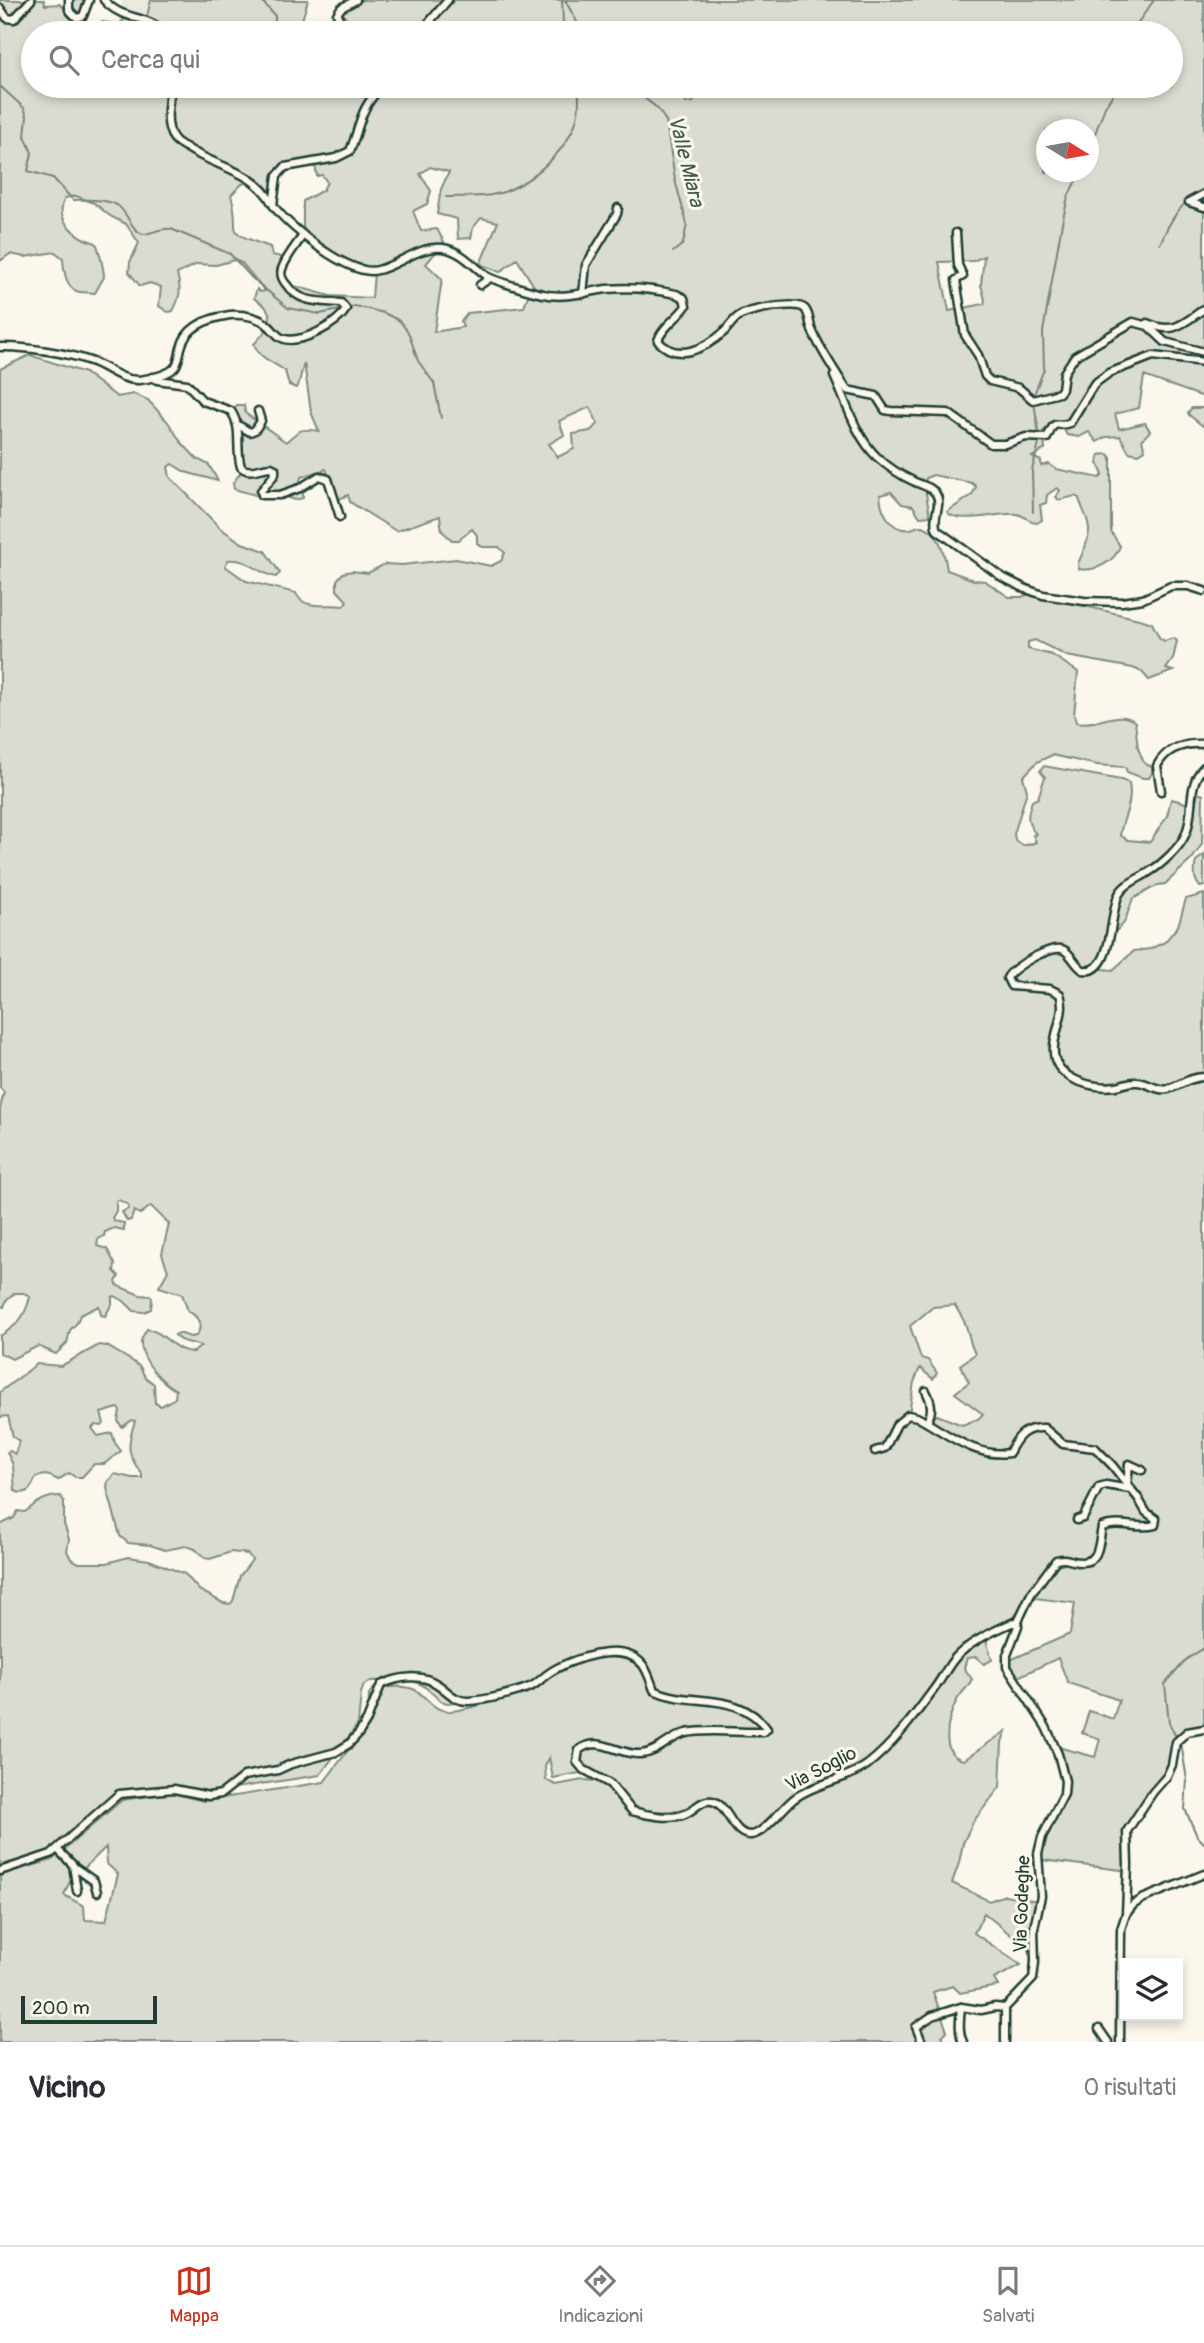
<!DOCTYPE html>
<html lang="it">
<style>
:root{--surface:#fff;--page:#f2f2f3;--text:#2b2b33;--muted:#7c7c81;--line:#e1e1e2;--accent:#c8321e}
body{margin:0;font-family:Pangolin,sans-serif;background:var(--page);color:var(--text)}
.controls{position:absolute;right:21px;bottom:21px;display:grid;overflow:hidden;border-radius:0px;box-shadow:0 4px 10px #0003}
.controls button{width:63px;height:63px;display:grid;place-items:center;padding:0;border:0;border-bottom:2px solid var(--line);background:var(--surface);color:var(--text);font:35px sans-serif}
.compass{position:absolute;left:1036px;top:119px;width:63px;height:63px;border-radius:50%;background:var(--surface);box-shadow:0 4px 10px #0003;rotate:101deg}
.scale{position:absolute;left:21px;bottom:18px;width:136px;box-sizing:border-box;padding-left:7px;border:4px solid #1f3d34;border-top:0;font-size:19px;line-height:24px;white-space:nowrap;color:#1f3d34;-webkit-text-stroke:5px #fbf7ec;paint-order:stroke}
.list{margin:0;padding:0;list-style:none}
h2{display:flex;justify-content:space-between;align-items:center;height:91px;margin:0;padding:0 28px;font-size:30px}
h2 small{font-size:23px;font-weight:400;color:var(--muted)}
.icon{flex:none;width:38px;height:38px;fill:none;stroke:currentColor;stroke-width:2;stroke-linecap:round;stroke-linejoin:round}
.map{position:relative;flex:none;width:1204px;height:2042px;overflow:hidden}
.search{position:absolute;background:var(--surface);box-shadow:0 4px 10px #0003;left:21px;right:21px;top:21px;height:77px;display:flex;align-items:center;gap:18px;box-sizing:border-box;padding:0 24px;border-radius:38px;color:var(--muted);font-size:26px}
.sheet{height:203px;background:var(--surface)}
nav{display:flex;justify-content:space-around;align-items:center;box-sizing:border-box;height:98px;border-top:2px solid var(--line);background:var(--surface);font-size:19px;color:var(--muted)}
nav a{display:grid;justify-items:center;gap:4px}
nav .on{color:var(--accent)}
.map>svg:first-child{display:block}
</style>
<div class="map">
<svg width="1204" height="2042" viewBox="0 0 1204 2042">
<rect width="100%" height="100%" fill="#fbf7ec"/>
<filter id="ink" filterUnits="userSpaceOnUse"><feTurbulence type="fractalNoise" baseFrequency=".0143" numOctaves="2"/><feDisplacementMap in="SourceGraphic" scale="14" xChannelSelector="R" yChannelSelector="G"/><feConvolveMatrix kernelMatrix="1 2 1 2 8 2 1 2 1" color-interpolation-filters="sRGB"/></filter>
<g filter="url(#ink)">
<path fill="#eae9de" d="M123,0H150L145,17L120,11Z"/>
<g fill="#dbdcd1" stroke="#7d8c82" stroke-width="2" fill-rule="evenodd">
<path d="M0,0H44L45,5L60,4L65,9L69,0H87L83,12L77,15L81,20L76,28L81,33H33V86H677L679,94L686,103L693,102L706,86H1171V33H366L359,20L349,21L342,14L352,0H1204V397L1144,376L1139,408L1115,414L1119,429L1145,423L1150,431L1142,440L1145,450L1139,454L1129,452L1120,436L1106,437L1097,442L1089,432L1079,437L1067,435L1062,426L1055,424L1043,431L1045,449L1032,457L1041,461V466L1049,464L1056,469L1100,478L1103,475L1098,463L1099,455L1108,454L1111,458V532L1120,546C1115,562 1095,572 1079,569L1078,564C1082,553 1089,542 1089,531C1090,520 1081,508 1079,498L1075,496L1059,500L1056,497L1060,490L1057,488L1047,495L1046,503L1040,505L1042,520L1037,523C1029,522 1024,515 1017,514C1000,512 957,525 947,512L972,495L976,487L972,483L933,475L926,478L925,488L930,516L920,517L913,506L902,504L891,492L880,495C881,510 890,532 910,529C916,528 918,524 925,527C940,533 945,555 947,570L974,580L985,581L1009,597H1022L1031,593L1143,620L1152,623L1160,639L1165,641L1173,638L1177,641L1173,659L1166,669L1173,671L1149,680L1142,672L1133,668L1067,656L1035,640L1028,642V649L1052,655L1078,672L1074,715L1076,722C1097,727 1119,708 1135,722L1138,748L1144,763L1152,767V773L1149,778H1143L1127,772L1125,767L1097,765L1052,755L1037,762L1023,777L1027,791L1014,834L1015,840C1023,847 1026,846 1036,842L1033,835L1036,834C1026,823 1027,814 1032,801L1038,798L1045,777L1040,771L1044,766L1121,780L1129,783C1133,805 1123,816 1120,835L1128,840L1150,842L1167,816L1171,799L1183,802L1194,809L1198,793L1203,795L1202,844L1192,859L1165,884L1158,885L1133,899L1124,923L1112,935L1102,969L1113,970L1134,951L1150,949L1165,942L1178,926L1186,899L1204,894V1728L1176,1738L1172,1763L1128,1832L1130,1871L1042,1860L1043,1844L1069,1788L1058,1747L1095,1757L1100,1739L1082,1733L1089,1711L1113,1719L1119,1700L1068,1683L1058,1658L1016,1678L1010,1668V1660L1070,1634L1075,1603L1028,1597C1024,1603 1020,1614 1014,1619C1000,1632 977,1635 963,1649C928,1686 905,1736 861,1766C840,1780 814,1780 794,1796C784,1804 761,1834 749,1833C740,1832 722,1807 715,1799C690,1807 674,1815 646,1810C640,1808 631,1807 626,1802C620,1796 618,1785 611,1780C594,1767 571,1775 553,1778L549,1757L545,1767L546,1780L556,1785L583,1780L598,1781L612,1791L624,1809L638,1816L672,1819L685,1817L708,1803L718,1807L741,1836L750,1838L759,1836L788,1805L808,1791L866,1768L932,1697L956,1661L967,1651L986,1640L992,1660L984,1664L976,1657L967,1658L964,1668L972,1679C968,1688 960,1693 956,1702C947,1720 939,1755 964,1760L1006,1731L1002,1742L1000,1787L973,1822L963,1843L959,1863L952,1883L989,1901L1005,1895L1038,1901L1033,1953L984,1913L974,1933L1021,1965L994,1979L998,1986L960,1993L953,1986L933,1992L947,2031L942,2036L946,2042H0V1875L52,1860L122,1800L172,1793L203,1801L324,1782L365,1728L368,1716L369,1694L373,1689C385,1687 404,1684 415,1690C428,1697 434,1713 451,1711C470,1709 509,1698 527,1690C539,1685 548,1676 559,1670C578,1659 604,1654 625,1659C652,1664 642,1693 669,1699C678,1701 687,1699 696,1700C723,1703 743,1710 763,1729L682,1731L653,1748L689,1735L769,1733L767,1722L745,1708L728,1701L664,1693L654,1683L649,1666L638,1656L600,1650L570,1658L529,1683L467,1700L447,1703L441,1701L424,1686L412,1680L371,1681L364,1685L361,1693L358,1724L320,1775L202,1793L172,1785L124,1791L114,1795L95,1810L59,1845L48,1853L0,1865V1525L14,1518L18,1511L25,1512C36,1503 45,1496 60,1496L64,1501V1524L69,1539L67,1551L71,1559L79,1563H107L128,1557L149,1560L185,1574L199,1590L223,1603L230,1604L233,1601L240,1576L252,1560L248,1554L231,1552L210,1559L205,1558L195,1549L186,1546L165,1550L150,1545L128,1543L120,1536L107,1488L108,1481L115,1474L132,1478H142V1474C126,1454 127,1445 135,1421L132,1420L122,1427L118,1421L120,1411L118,1408L101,1413L104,1423L102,1426L95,1425L92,1428L98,1436L112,1433L115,1443L121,1451L104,1464H94L82,1477H75L69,1473L58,1480C50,1476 46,1473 36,1477C32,1487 28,1497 15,1491L13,1465L7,1452L10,1451L15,1454L19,1441L13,1437L8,1416L0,1417V1392L37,1364L61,1366L99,1345L107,1346L132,1361L140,1367L145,1377L154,1384L155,1403L161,1406L175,1398L176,1390C162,1383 143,1362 141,1345C140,1339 144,1334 147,1329C168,1333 170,1351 194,1352L201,1346L180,1340L175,1335L179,1333L190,1337L196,1336C204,1326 198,1316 188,1311L182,1294L159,1287L168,1271L162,1254L169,1224L151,1206L140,1214L134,1211L131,1220L127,1221L122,1212L128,1209V1205L119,1200L116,1201V1211L112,1218L114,1221L124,1223V1230L114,1228L105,1232L104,1236L98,1239L97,1246L107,1249L115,1264L114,1271L119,1276L116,1282L118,1286L140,1295L151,1296L152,1299L151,1309L144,1312L134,1311L124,1301L115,1296L112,1297V1304L105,1316L101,1315L99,1306L80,1315L77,1323L70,1330L67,1343L56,1354L38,1346L12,1359L0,1353V1336C18,1325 25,1317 30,1297L24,1293H15L6,1301L4,1307L0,1306V1109L4,1092L0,1088V369L30,355L85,373L117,397L134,394L148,400L168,422L181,442L197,459L209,465L218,481L185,472L172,464L168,467L170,477L220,528L242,543L265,551L280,573L276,577C256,573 250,558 228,560L225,566L246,581L296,593C303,611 327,603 343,606L347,601L337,590V580L343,573L352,571L368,573L385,564L402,565L456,559L491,566L501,561L505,553L499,547H482L477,543V535L472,529L459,540H452L442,531L440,516L396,531L350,502L348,495L337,500L326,469L301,477L299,484L303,491V498L295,500L276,493L259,496L234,489L233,483L241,472L242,463L231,411L237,405H244L245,413L286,442C299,430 300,428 319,431L311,412L304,363L298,386L296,388L289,385L285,371C273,361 260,360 254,344C262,336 276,322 267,309C265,305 258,302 254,298L257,289L260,292L265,291L242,263L234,260L216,265L197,264L177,274C181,289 181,296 173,311L168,312L159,306L161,287L150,283L140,286L129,272L130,262L139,243L126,224L110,216L94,203L76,196L65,198C53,219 76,238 96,243C99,249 104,270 104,277L95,293C89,292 81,293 76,291C66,287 63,268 63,258L55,252L25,257L10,254L0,261ZM1046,130H1088V172H1046ZM314,160L317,176L322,175L327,182L323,190L303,201V227L307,236L338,255L349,266L374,273L372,298L330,296L291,285L284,274L281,257L272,255L270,247C218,229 243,235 231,195L242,184L255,180L272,196L276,173ZM430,167L449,172L441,189L437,214L457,219L458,239L471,238L473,228L481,218L498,222L480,264L500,272L517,259L535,288L527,298L524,307L468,313L461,321L463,327L434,332L442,279L426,264L444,242L437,229L421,231L413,211L427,204L431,191L420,174ZM984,256L981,285L985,300L984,304L949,311L939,262L973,261ZM590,407L598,424L590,431L573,434L574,449L558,457L549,444L564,435L559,421ZM955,1305C958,1312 964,1319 966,1326C970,1337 969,1342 975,1354L960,1365L969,1382L955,1393L983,1414L978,1419L962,1425L937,1415L927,1424L909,1414L914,1382L920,1368L933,1379L937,1373L928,1360L921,1358L910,1326L933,1307ZM106,1847L107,1864L118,1874L106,1921L85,1920L84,1906L64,1895L69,1883Z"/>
<path d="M151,0H308L302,20L318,28L319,33H101L102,22L119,24L131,14L146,20Z"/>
<path d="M1192,408H1204V427L1189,415L1188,412Z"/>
<path d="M1204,855V886L1200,887C1193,878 1194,871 1196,861Z"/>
</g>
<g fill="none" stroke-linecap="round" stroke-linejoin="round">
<g stroke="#74847b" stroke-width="2">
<path d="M261,0L275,16V33"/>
<path d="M562,0L563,22L566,33"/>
<path d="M565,0L577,22L587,33"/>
<path d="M1136,33L1137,24L1154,0"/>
<path d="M0,86L24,108L27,116L25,136L32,153L28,171L53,178L73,200C87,200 104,198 117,205C127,211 132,232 143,234C152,234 161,227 171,229L230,254L253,279L288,308L320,314L344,309"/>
<path d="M629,86L657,108L666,121L675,180L687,224L683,244L673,252"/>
<path d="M1088,152L1105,107L1118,86"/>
<path d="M446,197C462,196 480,198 496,194C525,188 561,156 573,129C579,116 580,100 578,86"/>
<path d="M1160,244C1170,220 1181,202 1204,189"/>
<path d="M349,308L355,306L384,313L400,321L409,334L418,361L434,383L441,418"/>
<path d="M1033,397L1044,369L1043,332L1062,223L1068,197L1080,172"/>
<path d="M1034,402L1039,435"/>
<path d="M1033,512L1032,470L1040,440"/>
<path d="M1204,1648L1187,1659L1165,1684L1169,1723L1182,1749L1187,1780L1185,1809L1197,1836L1204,1843"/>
</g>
<g stroke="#1f3d34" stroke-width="11">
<g id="minor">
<path d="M69,0V10L77,18L83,16L89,0"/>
<path d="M104,0C123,22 146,13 165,33"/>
<path d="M0,8L7,18L14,19L31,0"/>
<path d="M338,33L342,25L337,14L341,8L356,0"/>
<path d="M420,33L448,0"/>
<path d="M172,86C168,100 164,127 174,139C177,143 183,146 187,148C217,168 254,170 272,203"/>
<path d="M266,86L275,90L287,86"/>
<path d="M382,86C358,111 362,122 350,151L336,158L285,167L277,176L273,205C288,227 351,278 378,270C399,265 420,245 443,248C462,251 473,266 487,276C495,281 533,292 543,294C564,299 586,292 606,289C628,287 654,289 676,294L684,298L686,306C678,318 661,328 658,341C678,363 706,348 724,332C729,327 733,320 739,316C748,310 798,300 805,309C810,315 809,323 812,330C821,351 835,371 847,390L876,396L885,410L891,411L948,413L991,444H1005L1026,437L1047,438C1057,416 1053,429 1070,423L1094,384L1109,373L1153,356L1204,362"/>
<path d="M1204,194L1189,202L1204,207"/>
<path d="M956,233L958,265L963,276L956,280L965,335L978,355L985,376L990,381L1019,388L1033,400L1059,393L1062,389L1064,373L1075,356L1133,322L1148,326L1165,342L1204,352"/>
<path d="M480,285L490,278"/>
<path d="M583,294L586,265L617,214L618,208"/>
<path d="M1147,323C1174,335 1182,324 1204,309"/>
<path d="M0,347C23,346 68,353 90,361C106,366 121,381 139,380C148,379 168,375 174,368C179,364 179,354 181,348C186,326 209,318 230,315C244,314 260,317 270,327C274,331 277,336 282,338C298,346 339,324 346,309L341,303C320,301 300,304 286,284C282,279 280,275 282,269C286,257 296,246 303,235"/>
<path d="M834,376C846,402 856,437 877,457C887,466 900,475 913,481C920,485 931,486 936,494C943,505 931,517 937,530L1002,577L1026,589L1043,595L1084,601L1122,602L1143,599L1171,586H1188L1204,591"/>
<path d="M152,377L157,380L187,384L203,401L231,411C243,429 235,448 241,467C250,475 261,467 271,467L275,469V474L261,491L262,495H280L300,488L319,476L328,479L340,517"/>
<path d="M238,425L250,432L255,430L261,421L258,411"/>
<path d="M1204,767C1186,785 1195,811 1186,833C1181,847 1162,864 1149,872C1139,879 1125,883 1119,894C1109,913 1114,975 1083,970C1075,965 1072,955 1064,950C1054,943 1012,967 1007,978L1011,986L1050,989L1060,994C1068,1015 1049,1037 1055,1059C1062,1081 1095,1089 1116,1086C1123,1085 1129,1081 1137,1082C1147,1082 1158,1092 1168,1089C1182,1085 1189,1077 1204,1077"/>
<path d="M1161,791L1157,766C1166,748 1185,743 1204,744"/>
<path d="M926,1391C932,1403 933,1411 927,1422"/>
<path d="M875,1451L885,1448L897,1424L908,1415L917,1417C945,1432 975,1458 1009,1453C1017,1437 1024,1427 1044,1428L1063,1444L1095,1448L1112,1465L1138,1498L1146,1512L1156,1519L1155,1525C1138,1530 1120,1520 1102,1527C1098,1545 1101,1567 1073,1561C1066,1559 1064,1558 1056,1560L1031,1594L1017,1623"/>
<path d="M1127,1486L1129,1464L1142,1470"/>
<path d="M1077,1520L1083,1518L1099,1487L1106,1485L1130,1489"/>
<path d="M57,1849L73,1865L77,1891"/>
<path d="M74,1867L94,1881L97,1892"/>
<path d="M0,1871L51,1854L119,1794L174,1789L209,1796L221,1794L244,1776L278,1770L291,1764L336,1752L349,1744L359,1733L367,1720L381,1685C397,1677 421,1673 437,1684C448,1691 455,1702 469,1701C486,1700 517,1693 532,1686C538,1683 543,1677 549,1673C570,1659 623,1640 643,1665C648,1672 651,1682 654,1690C691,1708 737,1689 767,1729L763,1732C738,1733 710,1728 686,1733C670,1737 658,1753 641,1754C619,1756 599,1734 579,1750L577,1762L583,1769L610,1784L632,1811C646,1815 671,1820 685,1814C693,1811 699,1802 707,1801C728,1798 730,1836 751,1835C763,1835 784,1806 795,1798C817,1782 845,1781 867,1765C893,1745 915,1715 934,1689C942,1679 947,1667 955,1658C969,1642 995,1630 1014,1622L1018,1626L1007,1655V1667L1046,1727L1058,1754L1065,1781L1064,1794L1042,1837L1038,1854L1041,1896L1034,1928L1035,1962L1033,1979L1005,2008V2042"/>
<path d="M1126,1914L1128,1865L1127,1831L1153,1792L1167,1776L1172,1765L1176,1742L1187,1732L1204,1729"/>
<path d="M961,2007C960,2019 958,2032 963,2042"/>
<path d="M1099,2029L1108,2042"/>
<path d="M922,2042L916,2027L932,2016L961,2007L981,2010L995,2007L1005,2008"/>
<path d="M1120,2042L1121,1929L1126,1914L1133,1905L1142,1899L1204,1874"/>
</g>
</g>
<use href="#minor" stroke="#fbf7ec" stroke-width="6"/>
</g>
</g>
<g text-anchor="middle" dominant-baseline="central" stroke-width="6" stroke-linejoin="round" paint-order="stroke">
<g font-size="19" fill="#1f3d34" stroke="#fbf7ec">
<text transform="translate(821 1769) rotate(-27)">Via Soglio</text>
<text transform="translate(1022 1904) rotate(-88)">Via Godeghe</text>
</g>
<g font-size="21" font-style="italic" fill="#425b52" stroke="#fbf7ec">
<text transform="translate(686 161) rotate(76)">Valle Miara</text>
</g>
</g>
</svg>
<div class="controls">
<button><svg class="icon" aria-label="layers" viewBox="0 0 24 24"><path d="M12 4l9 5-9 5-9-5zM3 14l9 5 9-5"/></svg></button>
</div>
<svg class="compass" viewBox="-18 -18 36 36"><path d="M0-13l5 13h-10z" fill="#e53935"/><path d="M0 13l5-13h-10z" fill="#7c7c81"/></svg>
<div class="scale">200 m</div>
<div class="search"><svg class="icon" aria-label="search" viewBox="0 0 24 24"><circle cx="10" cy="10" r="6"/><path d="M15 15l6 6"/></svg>Cerca qui</div>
</div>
<section class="sheet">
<h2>Vicino<small>0 risultati</small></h2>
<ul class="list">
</ul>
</section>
<nav>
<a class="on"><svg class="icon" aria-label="map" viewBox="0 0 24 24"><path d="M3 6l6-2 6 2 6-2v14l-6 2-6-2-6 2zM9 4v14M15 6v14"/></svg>Mappa</a>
<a><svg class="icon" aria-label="directions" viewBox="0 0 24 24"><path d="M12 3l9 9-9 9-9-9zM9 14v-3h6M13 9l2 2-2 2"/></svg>Indicazioni</a>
<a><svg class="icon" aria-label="saved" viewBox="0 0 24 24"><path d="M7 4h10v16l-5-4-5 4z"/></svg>Salvati</a>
</nav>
